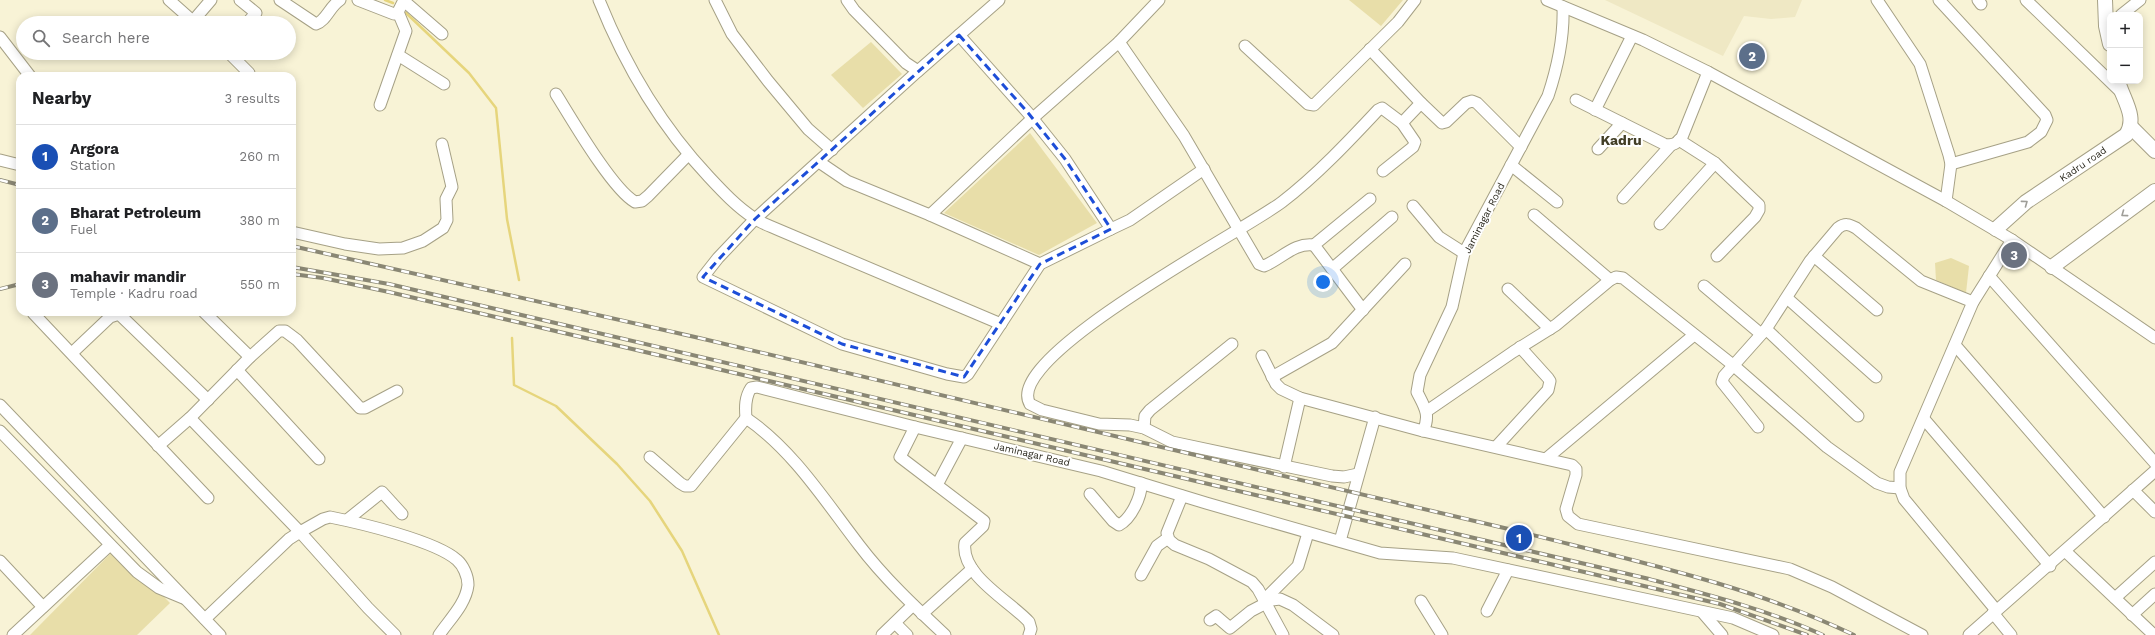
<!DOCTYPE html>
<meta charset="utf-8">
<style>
:root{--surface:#fff;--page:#f6f6f6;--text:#202124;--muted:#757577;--line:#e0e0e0;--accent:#1a73e8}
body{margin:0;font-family:"Work Sans",sans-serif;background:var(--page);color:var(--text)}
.controls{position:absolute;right:12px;top:12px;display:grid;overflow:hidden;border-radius:8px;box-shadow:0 2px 10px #0003}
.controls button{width:36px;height:36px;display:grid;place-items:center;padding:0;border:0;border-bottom:1px solid var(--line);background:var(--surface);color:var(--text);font:20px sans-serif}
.you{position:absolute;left:1323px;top:282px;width:14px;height:14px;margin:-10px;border:3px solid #fff;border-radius:50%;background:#1a73e8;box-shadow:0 0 0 6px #1a73e833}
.badge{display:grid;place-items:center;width:26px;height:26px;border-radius:50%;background:var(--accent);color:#fff;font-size:13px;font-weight:700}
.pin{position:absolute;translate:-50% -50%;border:2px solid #fff;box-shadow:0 1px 4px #0006}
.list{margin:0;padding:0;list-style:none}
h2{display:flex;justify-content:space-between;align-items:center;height:52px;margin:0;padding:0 16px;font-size:17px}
h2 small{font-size:13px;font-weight:400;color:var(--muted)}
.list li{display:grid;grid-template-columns:26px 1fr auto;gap:12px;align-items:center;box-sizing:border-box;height:64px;padding:0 16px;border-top:1px solid var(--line)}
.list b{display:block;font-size:15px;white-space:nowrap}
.list p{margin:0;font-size:13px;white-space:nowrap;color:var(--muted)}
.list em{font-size:13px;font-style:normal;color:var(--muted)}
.icon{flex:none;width:22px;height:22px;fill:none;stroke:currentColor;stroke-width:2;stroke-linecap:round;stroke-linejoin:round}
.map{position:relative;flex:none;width:2155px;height:635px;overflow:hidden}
.search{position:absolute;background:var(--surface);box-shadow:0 2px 10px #0003;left:16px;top:16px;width:280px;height:44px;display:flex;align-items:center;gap:10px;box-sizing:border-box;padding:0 14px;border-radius:22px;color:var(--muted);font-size:15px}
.panel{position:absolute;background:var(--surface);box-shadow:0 2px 10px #0003;left:16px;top:72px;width:280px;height:244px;border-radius:12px}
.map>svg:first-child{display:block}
</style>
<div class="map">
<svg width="2155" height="635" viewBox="0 0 2155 635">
<rect width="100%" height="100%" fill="#f8f3d6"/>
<path fill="#efe8c4" d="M1605,0H1802L1795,17L1771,19L1744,16L1723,56Z"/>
<g fill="#e8dea9">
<path d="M1349,0H1403L1381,26Z"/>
<path d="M871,42L902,74L863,108L831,75Z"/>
<path d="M1030,133L1097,223L1039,255L944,213Z"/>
<path d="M1951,258L1969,266L1966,293L1936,280L1935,263Z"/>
<path d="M116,548L170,603L137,635H30Z"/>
</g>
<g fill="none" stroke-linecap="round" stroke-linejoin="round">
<g stroke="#e6d57c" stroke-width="2.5">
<path d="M385,0L393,3"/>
<path d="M406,13L469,73L496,108L507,219L519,280"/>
<path d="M512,338L514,385L556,406L617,464L650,501L682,551L719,635"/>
</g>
<g stroke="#a6a186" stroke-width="13">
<g id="minor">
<path d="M169,0L195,23"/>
<path d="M240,0L256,13L247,23"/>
<path d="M280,0L316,24C326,21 330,6 340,0"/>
<path d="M358,0L394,14L398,12L404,0"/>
<path d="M599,0C625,65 661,126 709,177C723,192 737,207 754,218C761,223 770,226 779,230L1001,324"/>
<path d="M715,0L732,34L768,81L808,129L832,150"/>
<path d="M847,0L854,10L906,63L918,71L999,0"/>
<path d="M1547,0L1643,40L1708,72L1946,201L2012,240L2155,338"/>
<path d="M1877,0L1920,64L1949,155L1951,164L1946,201"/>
<path d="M1939,0L2045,115L2047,120L2041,132L2028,142L1951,164"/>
<path d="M1978,0L1981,4"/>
<path d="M2026,0L2121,92"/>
<path d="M404,1L442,34"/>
<path d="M2121,15L2140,0"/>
<path d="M193,21L211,0"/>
<path d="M0,37L30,76"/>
<path d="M1119,42L1184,136L1259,264L1264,266C1281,259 1295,242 1314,245"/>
<path d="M1245,46L1308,104L1314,105L1398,22L1415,0"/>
<path d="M1370,49L1421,103L1402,123L1415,142L1413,147L1383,171"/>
<path d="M229,53L249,73"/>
<path d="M398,55L444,84"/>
<path d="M918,71L755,219L718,258L703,277L842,344L947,374L964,377L968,374L1040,264L1111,229L1065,159L1029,114L959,35"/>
<path d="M556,94C571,118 612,189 635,202L642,201L648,196L688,155"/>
<path d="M1576,100L1664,144C1673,146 1676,144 1682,137L1708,72"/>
<path d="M1421,103L1442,123L1446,122L1466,103L1472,101L1477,103L1521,147"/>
<path d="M380,105L406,31L398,12"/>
<path d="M1595,110L1632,36"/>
<path d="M1679,140L1715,163L1759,205V210L1755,217L1717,256"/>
<path d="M1598,149L1622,123"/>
<path d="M0,160L20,165"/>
<path d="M819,162L847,181L930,215L1040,264"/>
<path d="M1511,165L1557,202"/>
<path d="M1623,198L1671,145"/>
<path d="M1413,206L1439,237L1464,253"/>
<path d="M930,215L1033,118L1119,42L1159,0"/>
<path d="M1534,215L1610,280"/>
<path d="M1660,224L1715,163"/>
<path d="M1111,229L1130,220L1204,169"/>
<path d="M292,232L345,244L379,249L403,248L423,241L443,228L447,220L446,199L452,187L442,144"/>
<path d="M1814,256L1877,310"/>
<path d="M1332,269L1392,217"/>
<path d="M1989,276L2155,463"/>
<path d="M1704,286L1761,334"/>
<path d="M1508,289L1550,329"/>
<path d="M1787,298L1876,377"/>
<path d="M1363,310L1314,245L1370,199"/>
<path d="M204,312L250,357"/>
<path d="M33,313L208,498"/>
<path d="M1766,329L1858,416"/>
<path d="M1955,345L2104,517"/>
<path d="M72,353L110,317L119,314L208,400"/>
<path d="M1262,356L1276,384L1281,389L1300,398L1423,431L1572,465L1576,469V475L1566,509L1568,516L1578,524L1790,569L1832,587L1922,635"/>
<path d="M237,370L319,459"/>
<path d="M1272,377L1332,343L1405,264"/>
<path d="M0,405L220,635"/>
<path d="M1427,411L1513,352L1556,325L1610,280L1616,277L1623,278L1733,365L1827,447L1877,483L1888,487L1900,488"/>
<path d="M190,418L300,532L323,519L330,517C360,523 436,541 457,560C463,565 468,576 468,585C466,604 449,620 439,635"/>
<path d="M746,418C745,407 745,397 751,388L757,387L915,427L1101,471L1206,503L1380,553L1453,558L1733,618L1773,635"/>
<path d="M1924,419L2050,566"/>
<path d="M915,427L900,457L984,521L983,526L965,543C960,575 1010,601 1029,622L1031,629L1029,635"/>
<path d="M1758,427L1722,382L1724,376L1766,329L1810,261L1838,228C1845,223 1849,224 1856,228L1921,281L1973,302"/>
<path d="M1144,428L1145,416L1150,410L1232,344"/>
<path d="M0,431L137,572L159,588L183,598"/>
<path d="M1423,431C1431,415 1424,406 1417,392L1420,375L1452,307L1464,253L1548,96C1557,69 1564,36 1563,7"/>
<path d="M158,446L190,418L250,357L279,331H285L297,340L360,408H365L397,391"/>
<path d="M1496,447L1548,390L1550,381L1548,378L1520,347"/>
<path d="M650,457L680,483L685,486H691L746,418C793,450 825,501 859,545C884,578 915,607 945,635"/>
<path d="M1547,458L1694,335"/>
<path d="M1284,467L1300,398"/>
<path d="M1358,474L1344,477L1332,476L1172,442L1144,428L1130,425L1099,424L1042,410L1030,404C1001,357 1249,228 1282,202C1316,176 1349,141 1378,110L1382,108L1402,123"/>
<path d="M937,485L962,438"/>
<path d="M2133,490L2155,512"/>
<path d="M1090,494L1113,521L1119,525C1131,519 1142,496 1141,483"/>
<path d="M1182,496L1167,533L1169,540L1175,545L1209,559L1252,582L1258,589L1283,635"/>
<path d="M347,520L382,492L402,514"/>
<path d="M1340,541L1375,417"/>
<path d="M2065,551L2154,635"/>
<path d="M0,561L43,607"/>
<path d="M1141,575L1157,546L1168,538"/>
<path d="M2115,598L2155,562"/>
<path d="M1264,600L1298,566L1308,533"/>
<path d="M1421,601L1442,635"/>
<path d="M1996,610L1904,499L1900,488V472L1973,302L2012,240"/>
<path d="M1487,611L1508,570"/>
<path d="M1703,613L1722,635"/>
<path d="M1993,613L2011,635"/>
<path d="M922,614L972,569"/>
<path d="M2132,615L2155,594"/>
<path d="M205,619L289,539L300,532L368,608L395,635"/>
<path d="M1210,620L1216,616L1230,628L1251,611L1272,600L1280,599L1293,605L1333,635"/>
<path d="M895,623L907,635"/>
<path d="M13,635L110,545"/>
<path d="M882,635L913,605"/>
<path d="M1969,635L2155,471"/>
</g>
</g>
<g stroke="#a6a186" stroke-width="16">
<g id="major">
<path d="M2105,0L2106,26L2110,44"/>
<path d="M2131,127L2155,151"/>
<path d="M1996,229L2026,202L2126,135C2138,117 2123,100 2118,81"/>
<path d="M2052,267L2155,191"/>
</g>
</g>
<use href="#minor" stroke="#fff" stroke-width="11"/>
<use href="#major" stroke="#fff" stroke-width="14"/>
<g stroke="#8a8774" stroke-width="4">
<g id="rail">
<path d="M0,180L20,185"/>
<path d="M292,246L695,337L1517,531C1630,560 1748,584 1854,635"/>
<path d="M292,267L389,284L1645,578C1705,594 1766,609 1823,635"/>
<path d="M292,274L323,278L389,292L1644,586L1720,604L1807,635"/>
<path d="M0,289L20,284"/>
</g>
</g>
<use href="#rail" stroke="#fff" stroke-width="2.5" stroke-dasharray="8" stroke-linecap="butt"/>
</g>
<defs><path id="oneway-chevron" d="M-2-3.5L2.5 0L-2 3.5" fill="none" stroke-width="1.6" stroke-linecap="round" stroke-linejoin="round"/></defs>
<g stroke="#9f9e99">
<use href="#oneway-chevron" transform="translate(2025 203) rotate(-36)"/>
<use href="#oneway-chevron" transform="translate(2124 214) rotate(144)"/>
</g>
<path fill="none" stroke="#1d4ed8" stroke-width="3" stroke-dasharray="8 5" stroke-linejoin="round" d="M959,35L1029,114L1065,159L1111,229L1040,264L964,377L842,344L703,277L755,219Z"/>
<g text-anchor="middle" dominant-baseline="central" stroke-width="4" stroke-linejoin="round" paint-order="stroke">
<g font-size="10" fill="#2a281d" stroke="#fff">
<text transform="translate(2083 164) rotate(-34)">Kadru road</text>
<text transform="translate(1484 218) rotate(-63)">Jaminagar Road</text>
<text transform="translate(1032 454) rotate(13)">Jaminagar Road</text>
</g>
<g font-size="14" font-weight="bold" fill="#423e26" stroke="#fff">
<text x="1621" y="140">Kadru</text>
</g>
</g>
</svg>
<div class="controls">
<button>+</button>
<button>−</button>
</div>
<div class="you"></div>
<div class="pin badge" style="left:1519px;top:538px;background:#1a4fb4">1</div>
<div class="pin badge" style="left:1752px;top:56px;background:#5c6f8a">2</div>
<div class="pin badge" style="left:2014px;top:255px;background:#6b7280">3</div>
<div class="search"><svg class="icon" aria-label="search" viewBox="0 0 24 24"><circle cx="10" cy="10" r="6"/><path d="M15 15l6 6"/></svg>Search here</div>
<section class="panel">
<h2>Nearby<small>3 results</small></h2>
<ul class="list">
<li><span class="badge" style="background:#1a4fb4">1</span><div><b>Argora</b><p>Station</p></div><em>260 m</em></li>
<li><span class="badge" style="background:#5c6f8a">2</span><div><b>Bharat Petroleum</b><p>Fuel</p></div><em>380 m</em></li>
<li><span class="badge" style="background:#6b7280">3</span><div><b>mahavir mandir</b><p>Temple · Kadru road</p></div><em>550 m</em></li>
</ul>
</section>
</div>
